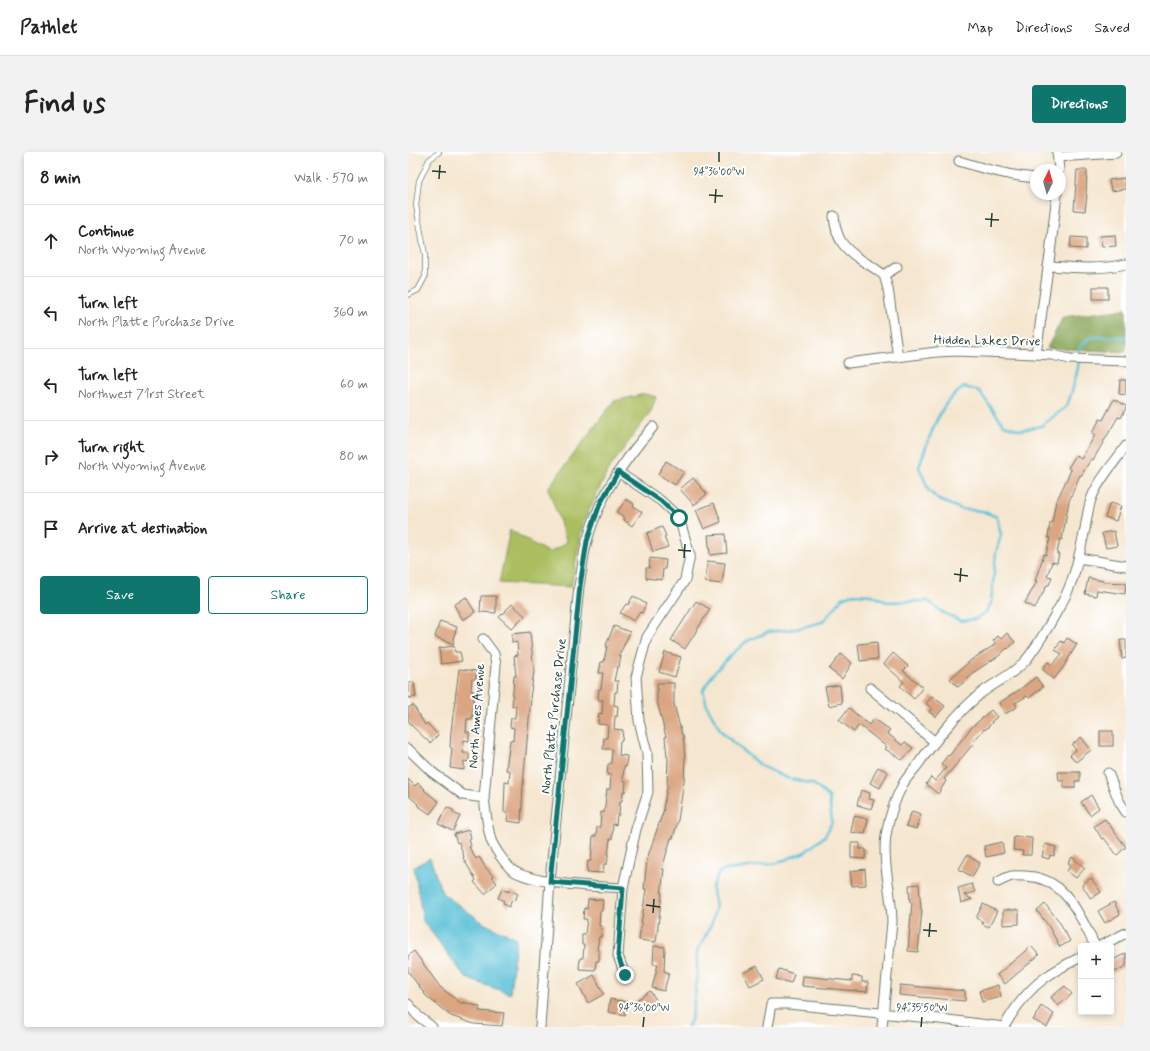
<!DOCTYPE html>
<meta charset="utf-8">
<style>
:root{--surface:#fff;--page:#f2f2f2;--text:#222;--muted:#767676;--line:#e0e0e0;--accent:#0f766e}
body{margin:0;font-family:Mynerve,sans-serif;background:var(--page);color:var(--text)}
.controls{position:absolute;right:12px;bottom:12px;display:grid;overflow:hidden;border-radius:4px;box-shadow:0 2px 6px #0003}
.controls button{width:36px;height:36px;display:grid;place-items:center;padding:0;border:0;border-bottom:1px solid var(--line);background:var(--surface);color:var(--text);font:20px sans-serif}
.compass{position:absolute;left:622px;top:12px;width:36px;height:36px;border-radius:50%;background:var(--surface);box-shadow:0 2px 6px #0003;rotate:5deg}
.stop{position:absolute;width:12px;height:12px;margin:-9px;border:3px solid #0f766e;border-radius:50%;background:#fff}
.stop.end{background:#0f766e;border-color:#fff;box-shadow:0 1px 4px #0008}
.list{margin:0;padding:0;list-style:none}
h2{display:flex;justify-content:space-between;align-items:center;height:52px;margin:0;padding:0 16px;font-size:17px}
h2 small{font-size:13px;font-weight:400;color:var(--muted)}
.list li{display:grid;grid-template-columns:26px 1fr auto;gap:12px;align-items:center;box-sizing:border-box;height:72px;padding:0 16px;border-top:1px solid var(--line)}
.list b{display:block;font-size:15px;white-space:nowrap}
.list p{margin:0;font-size:13px;white-space:nowrap;color:var(--muted)}
.list em{font-size:13px;font-style:normal;color:var(--muted)}
.actions{display:flex;gap:8px;padding:12px 16px}
.actions a{flex:1;padding:9px 0;border:1px solid var(--accent);border-radius:4px;text-align:center;font-size:14px;color:var(--accent)}
.actions .main{background:var(--accent);color:#fff}
.icon{flex:none;width:22px;height:22px;fill:none;stroke:currentColor;stroke-width:2;stroke-linecap:round;stroke-linejoin:round}
.map{position:relative;flex:none;width:718px;height:875px;overflow:hidden;border-radius:4px}
header{display:flex;align-items:center;gap:24px;box-sizing:border-box;height:56px;padding:0 20px;background:var(--surface);border-bottom:1px solid var(--line)}
header strong{font-size:19px}
nav{display:flex;gap:22px;margin-inline-start:auto;font-size:14px}
.intro{display:flex;align-items:center;justify-content:space-between;box-sizing:border-box;height:96px;padding:0 24px}
h1{margin:0;font-size:28px}
.button{padding:10px 18px;border-radius:4px;background:var(--accent);color:#fff;font-size:14px;font-weight:700}
main{display:flex;gap:24px;padding:0 24px}
aside{flex:1;background:var(--surface);border-radius:4px;box-shadow:0 2px 6px #0003}
.map>svg:first-child{display:block}
</style>
<header>
<strong>Pathlet</strong>
<nav><a>Map</a><a>Directions</a><a>Saved</a></nav>
</header>
<div class="intro"><h1>Find us</h1><a class="button">Directions</a></div>
<main>
<aside>
<h2>8 min<small>Walk · 570 m</small></h2>
<ul class="list">
<li><svg class="icon" aria-label="ahead" viewBox="0 0 24 24"><path d="M12 20V5M6 11l6-6 6 6"/></svg><div><b>Continue</b><p>North Wyoming Avenue</p></div><em>70 m</em></li>
<li><svg class="icon" aria-label="left" viewBox="0 0 24 24"><path d="M17 20v-9H6M10 6l-5 5 5 5"/></svg><div><b>Turn left</b><p>North Platte Purchase Drive</p></div><em>360 m</em></li>
<li><svg class="icon" aria-label="left" viewBox="0 0 24 24"><path d="M17 20v-9H6M10 6l-5 5 5 5"/></svg><div><b>Turn left</b><p>Northwest 71rst Street</p></div><em>60 m</em></li>
<li><svg class="icon" aria-label="right" viewBox="0 0 24 24"><path d="M7 20v-9h11M14 6l5 5-5 5"/></svg><div><b>Turn right</b><p>North Wyoming Avenue</p></div><em>80 m</em></li>
<li><svg class="icon" aria-label="arrive" viewBox="0 0 24 24"><path d="M6 21V4h12l-3 4 3 4H6"/></svg><div><b>Arrive at destination</b></div></li>
</ul>
<div class="actions"><a class="main">Save</a><a>Share</a></div>
</aside>
<div class="map">
<svg width="718" height="875" viewBox="0 0 718 875">
<rect width="100%" height="100%" fill="#fff"/>
<filter id="ink" filterUnits="userSpaceOnUse"><feTurbulence type="fractalNoise" baseFrequency=".025" numOctaves="2"/><feDisplacementMap in="SourceGraphic" scale="8" xChannelSelector="R" yChannelSelector="G"/><feConvolveMatrix kernelMatrix="1 2 1 2 8 2 1 2 1" color-interpolation-filters="sRGB"/></filter>
<filter id="wash" filterUnits="userSpaceOnUse"><feTurbulence type="fractalNoise" baseFrequency=".012" numOctaves="4" result="noise"/><feDisplacementMap in="SourceGraphic" scale="16" xChannelSelector="R" yChannelSelector="G"/><feGaussianBlur stdDeviation="0.9" result="paint"/><feColorMatrix in="noise" values="0 0 0 0 0 0 0 0 0 0 0 0 0 0 0 0 0 1.4 0 .05"/><feComposite in="paint" operator="in"/></filter>
<g filter="url(#wash)">
<rect width="100%" height="100%" fill="#f5e6cf"/>
<path fill="#abbe61" stroke="#657e4a" d="M237,242L248,245L243,259L201,317L175,371L163,435L91,431L102,378L141,401L159,390L140,336L206,249Z"/>
<path fill="#88a557" stroke="#547146" d="M718,157V200L639,196L655,165Z"/>
<path fill="#5bc1d8" stroke="#3d7f86" d="M22,706L34,741L77,772L108,786L102,842L58,826L15,769L6,715Z"/>
<g fill="none" stroke-linecap="round" stroke-linejoin="round">
<path stroke="#5bc1d8" stroke-width="2.5" d="M280,875L284,865L289,826V800L304,771L308,754L304,735L312,719L369,711L397,700L417,684L424,670L421,645L405,632L379,626L353,614L329,594L313,579L299,554L295,538L305,522L323,503L339,489L360,480L388,477L414,470L427,456L434,446L445,442L464,443L479,450L520,449L534,460L553,469L568,467L578,460L583,451L588,400L593,383L589,365L574,359L553,357L531,348L521,339L511,315C517,297 529,260 542,247C546,242 552,239 556,235L571,239L596,273L613,278L633,274L659,254L665,236L670,216L672,195L682,185H718"/>
</g>
<g id="blocks">
<g fill="#dba581">
<path d="M669,18H679L678,43H679L677,59L666,58Z"/>
<path d="M716,26L718,37L703,39L701,28Z"/>
<path d="M707,83L708,94L694,95L692,84Z"/>
<path d="M663,85L678,86V97L662,96Z"/>
<rect x="685" y="135" width="15" height="12"/>
<path d="M712,228H718V243L711,242Z"/>
<path d="M706,247L718,254V256L713,266L710,265L685,308L683,307L673,324L672,323L661,349L654,388L652,387L649,402H651L649,411L644,410L639,424L644,425L641,433H639L627,456L617,451L629,429H627L636,402L638,403L642,386H640L642,371H644L648,348H649L663,318L660,316L668,303L673,307L687,283L684,281L692,267L695,268Z"/>
<path d="M258,309L276,320L267,333L250,322Z"/>
<path d="M285,326L299,342L286,353L272,337Z"/>
<path d="M218,347L226,352L225,354L234,360L224,374L216,368L217,366L209,360Z"/>
<path d="M306,351L313,370L296,377L288,358Z"/>
<path d="M702,351L713,354L708,369L697,365Z"/>
<path d="M254,375L258,384L256,385L260,395L245,400L239,381Z"/>
<path d="M706,379L709,394L698,396L694,381Z"/>
<path d="M317,382L319,401L302,403L300,383Z"/>
<path d="M242,406L258,408L257,417H255L254,428L238,426V416H241Z"/>
<path d="M300,409L317,411L314,432L297,430Z"/>
<path d="M680,426L695,429V430L718,431L717,442L689,438L688,444L677,442Z"/>
<path d="M73,444H88V461L72,460Z"/>
<path d="M225,444L238,452L234,461L232,460L226,469L212,461L218,452L220,453Z"/>
<path d="M58,445L67,460L55,468L46,453Z"/>
<path d="M288,449L302,457L277,497L263,488Z"/>
<path d="M104,452L117,464L104,477L91,465Z"/>
<path d="M32,469L49,475L45,487L46,492L27,485Z"/>
<path d="M206,474L222,480L211,504H213L211,515H209L206,529H210L209,540H207L206,553L210,554L209,565L207,564L206,577L215,578L214,589H212L211,603L219,604L218,615H216L215,628L218,629L217,640L215,639L214,649H212L211,663H209L208,673L205,672L204,687H202L199,712H196L195,721L179,720L180,709H183L185,684H188L189,675H192L193,660L196,661L199,637H202L203,623H199L200,612H203L204,597H195L196,586H199L200,573L190,572L191,561L194,562L195,548H190L191,537H193L195,521H191L193,510H196L199,494L198,493Z"/>
<path d="M122,480L126,520L122,546H123L115,632L113,671L99,669L100,661L96,660L97,630L101,631L102,619L98,618L102,588L105,589L106,576L102,575L103,566H107L108,554H104L106,524H108L106,504L110,503L109,490L104,491V482Z"/>
<path d="M599,481L607,490L600,497L599,496L592,503L563,522L564,523L550,535L542,527L563,508L588,492L585,489L590,484L593,487Z"/>
<path d="M659,486L669,492L656,514L646,527L634,517L640,510L644,513L654,502L647,498L653,489L656,491Z"/>
<path d="M712,488H718V506L714,507Z"/>
<path d="M469,490L470,507L452,509L450,492Z"/>
<path d="M46,494L47,500H52L54,509L33,512L31,496Z"/>
<path d="M257,500L273,505L267,525L251,520Z"/>
<path d="M485,501L500,514L495,519L515,535L506,547L492,534L496,530L476,512Z"/>
<path d="M433,502L444,511L434,527L421,517Z"/>
<path d="M51,517L69,519L68,527H64L63,539H66L64,567H59L58,580H61V589L56,588L55,601H61V610L56,609V618L42,616L44,596L42,595L43,579Z"/>
<path d="M628,525L635,535L621,546L619,544L607,551L609,555L597,562L591,551L611,538Z"/>
<path d="M0,530H6L8,545L0,546Z"/>
<path d="M249,531H266V552L274,583H275L277,605L276,630L270,668L265,686H263L254,717H256L253,742H254L248,790L231,788L238,737H236L239,707L256,657H255L259,636L260,605H259L257,585H258L249,549Z"/>
<path d="M432,533L434,551L421,554L417,535Z"/>
<path d="M524,544L537,554L528,565L521,560L524,556L518,552Z"/>
<path d="M5,553L17,573L19,571L30,583L22,591L3,573L0,568V556Z"/>
<path d="M441,556L461,573L466,567L474,572L482,578L479,581L494,593L497,590L505,596L494,608L477,597L479,595L451,573L446,580L431,568Z"/>
<path d="M583,558L589,565L583,570L584,571L577,578L576,577L565,590L566,591L536,627L538,629L530,642L518,632L523,625L527,629L538,616L533,612L540,603L541,604L563,576Z"/>
<rect x="692" y="579" width="13" height="15"/>
<path d="M673,585L683,598L668,610L662,603L668,598L664,593Z"/>
<path d="M470,615L480,620L472,636L462,631Z"/>
<path d="M650,620H672V629H667V636H656V629H651Z"/>
<path d="M0,627L7,634L10,631L17,637L16,638L31,650L22,662L9,653L10,652L0,643Z"/>
<path d="M453,638L462,641L461,647L466,648L463,657L449,653Z"/>
<path d="M683,643L691,656L682,663L673,650Z"/>
<path d="M39,655L46,659L45,661L52,664L45,679L30,672Z"/>
<path d="M504,659L513,662L508,677L498,674Z"/>
<path d="M446,664L460,667L457,682L443,680Z"/>
<path d="M697,667L718,695L709,703L696,686L694,687L686,674Z"/>
<path d="M61,678L63,686L61,687L63,694L61,695L68,707L71,705L78,716L85,724L84,725L89,731L77,742L66,730L68,728L55,706L56,705L51,690L49,691L46,682Z"/>
<path d="M606,685L624,686L623,703H614L615,699L605,698Z"/>
<path d="M594,690L596,701L578,705L576,694Z"/>
<path d="M443,691H452V697H458L457,707L443,706Z"/>
<path d="M637,692L648,695L646,704L642,703L641,707L634,705Z"/>
<path d="M559,703L572,711L564,725L551,717Z"/>
<path d="M664,705L677,716L668,726L659,719L663,713L660,711Z"/>
<path d="M457,717L458,733L444,734L442,719Z"/>
<path d="M683,726L693,740L683,747L674,733Z"/>
<path d="M511,732L513,758H514L510,800L500,799L504,750L502,751L501,733Z"/>
<path d="M564,732L567,740L556,743L564,747L553,751L550,736Z"/>
<path d="M94,737L101,740L102,738L110,742L106,749L104,748L101,755L95,751L96,749L90,746Z"/>
<path d="M180,747L195,748L194,759H192L191,774H194L193,785H191L189,798H191V809H188L187,818L171,817L172,806H175L176,793H174V782H177L179,767H175L176,756L179,757Z"/>
<path d="M706,750L712,762L697,771L690,759Z"/>
<path d="M575,752L589,759L581,775L574,772L575,770L568,766Z"/>
<path d="M637,752L651,769L662,789L652,795L640,773L629,759Z"/>
<path d="M595,758H611V772L595,773Z"/>
<path d="M246,794L257,795L256,819L261,821L256,839L244,836L250,812H245Z"/>
<path d="M623,794L631,803L597,832L589,823Z"/>
<path d="M6,799L32,835L54,852L55,850L72,855L71,859L96,861L94,874L66,872L43,864L18,844L0,819V804Z"/>
<path d="M718,801V814L703,822V809Z"/>
<path d="M349,814L356,827L342,834L335,821Z"/>
<path d="M371,817L386,822L383,831L368,827Z"/>
<path d="M186,823L196,842L180,851L170,832Z"/>
<path d="M395,824L444,829V824L454,825V830H460L459,840L394,834Z"/>
<path d="M492,833L557,839V849L491,843Z"/>
<path d="M590,833L593,845L574,850L571,839Z"/>
<path d="M657,834L664,842L650,854L643,845Z"/>
<path d="M242,839L249,849L233,859L227,849Z"/>
<path d="M202,847L219,850L217,863L200,860Z"/>
<path d="M633,854L646,862L639,875L625,868Z"/>
</g>
</g>
</g>
<g filter="url(#ink)">
<use href="#blocks" fill-opacity="0" stroke="#6a786a" stroke-width="1"/>
<g fill="none" stroke-linecap="round" stroke-linejoin="round">
<g stroke="#6a786a" stroke-width="6">
<path id="service" d="M0,143L10,138L17,125V103L8,53L11,29L21,8L31,0"/>
</g>
<g stroke="#6a786a" stroke-width="11">
<g id="minor">
<path d="M649,0L651,18"/>
<path d="M650,5L708,1"/>
<path d="M551,9C576,17 601,24 628,26"/>
<path d="M426,64C428,89 437,98 458,111C464,114 470,119 476,123L480,137L490,205"/>
<path d="M640,114C667,116 692,118 718,112"/>
<path d="M476,123L489,115"/>
<path d="M628,202L642,102L649,42"/>
<path d="M440,211L529,200L548,199L628,202L644,203L662,207L718,209"/>
<path d="M210,320L253,349L271,366L282,403L277,428L239,485L228,525L231,569L239,601L240,640L228,677L215,736L210,804L217,823"/>
<path d="M671,406L718,414"/>
<path d="M75,487L86,502L88,513L76,646C78,660 79,674 83,688C86,696 98,713 104,718C127,733 187,734 215,736"/>
<path d="M462,536L527,590"/>
<path d="M0,597L24,620L55,643L76,646"/>
<path d="M700,621L711,649L718,660"/>
<path d="M590,730C594,728 599,725 604,724C611,723 619,724 626,725C660,731 673,766 687,794"/>
<path d="M692,794L718,781"/>
<path d="M0,852L10,864L24,875"/>
<path d="M132,875L142,729L171,434C174,419 175,403 179,389C191,345 215,309 245,275"/>
<path d="M359,875L363,852H380L532,867L596,875"/>
<path d="M474,875L484,770C484,741 474,712 478,683C481,666 487,647 495,632C499,625 504,620 508,615C527,589 547,563 572,542C586,531 606,522 618,508C631,492 642,472 652,454C666,431 671,404 677,377C679,366 680,355 684,345C691,327 707,310 718,294"/>
<path d="M596,875C606,857 621,837 638,825C649,817 661,811 673,805"/>
</g>
</g>
<use href="#service" stroke="#fff" stroke-width="4.5"/>
<use href="#minor" stroke="#fff" stroke-width="9"/>
</g>
</g>
<g fill="none" stroke-linecap="round" stroke-linejoin="round" filter="url(#ink)">
<path stroke="#0f766e" stroke-width="5" d="M217,823L210,804L215,736L142,730L172,434L179,389L192,352L210,320L253,349L271,366"/>
</g>
<path fill="none" stroke="#1f3d34" stroke-width="1.5" d="M311,10V0M24,19L38,20M31,27L32,13M301,43L315,44M307,51L308,37M577,67L591,68M583,75L584,61M270,398L283,399M276,406L277,392M546,422L560,424M552,430L553,416M238,753L252,755M245,761L246,747M515,778L529,779M521,785L522,771M235,875L236,865M513,875L514,865"/>
<g text-anchor="middle" dominant-baseline="central" stroke-width="4" stroke-linejoin="round" paint-order="stroke">
<g font-size="13" fill="#1f3d34" stroke="#fff">
<text transform="translate(579 189) rotate(1)">Hidden Lakes Drive</text>
<text transform="translate(69 564) rotate(-86)">North Ames Avenue</text>
<text transform="translate(146 564) rotate(-84)">North Platte Purchase Drive</text>
</g>
</g>
<g font-size="10" text-anchor="middle" fill="#1f3d34" stroke="#fff" stroke-width="4" stroke-linejoin="round" paint-order="stroke">
<text x="311" y="23">94°36'00"W</text>
<text x="236" y="859">94°36'00"W</text>
<text x="514" y="859">94°35'50"W</text>
</g>
</svg>
<div class="controls">
<button>+</button>
<button>−</button>
</div>
<svg class="compass" viewBox="-18 -18 36 36"><path d="M0-13l5 13h-10z" fill="#e53935"/><path d="M0 13l5-13h-10z" fill="#767676"/></svg>
<div class="stop" style="left:271px;top:366px"></div>
<div class="stop end" style="left:217px;top:823px"></div>
</div>
</main>
